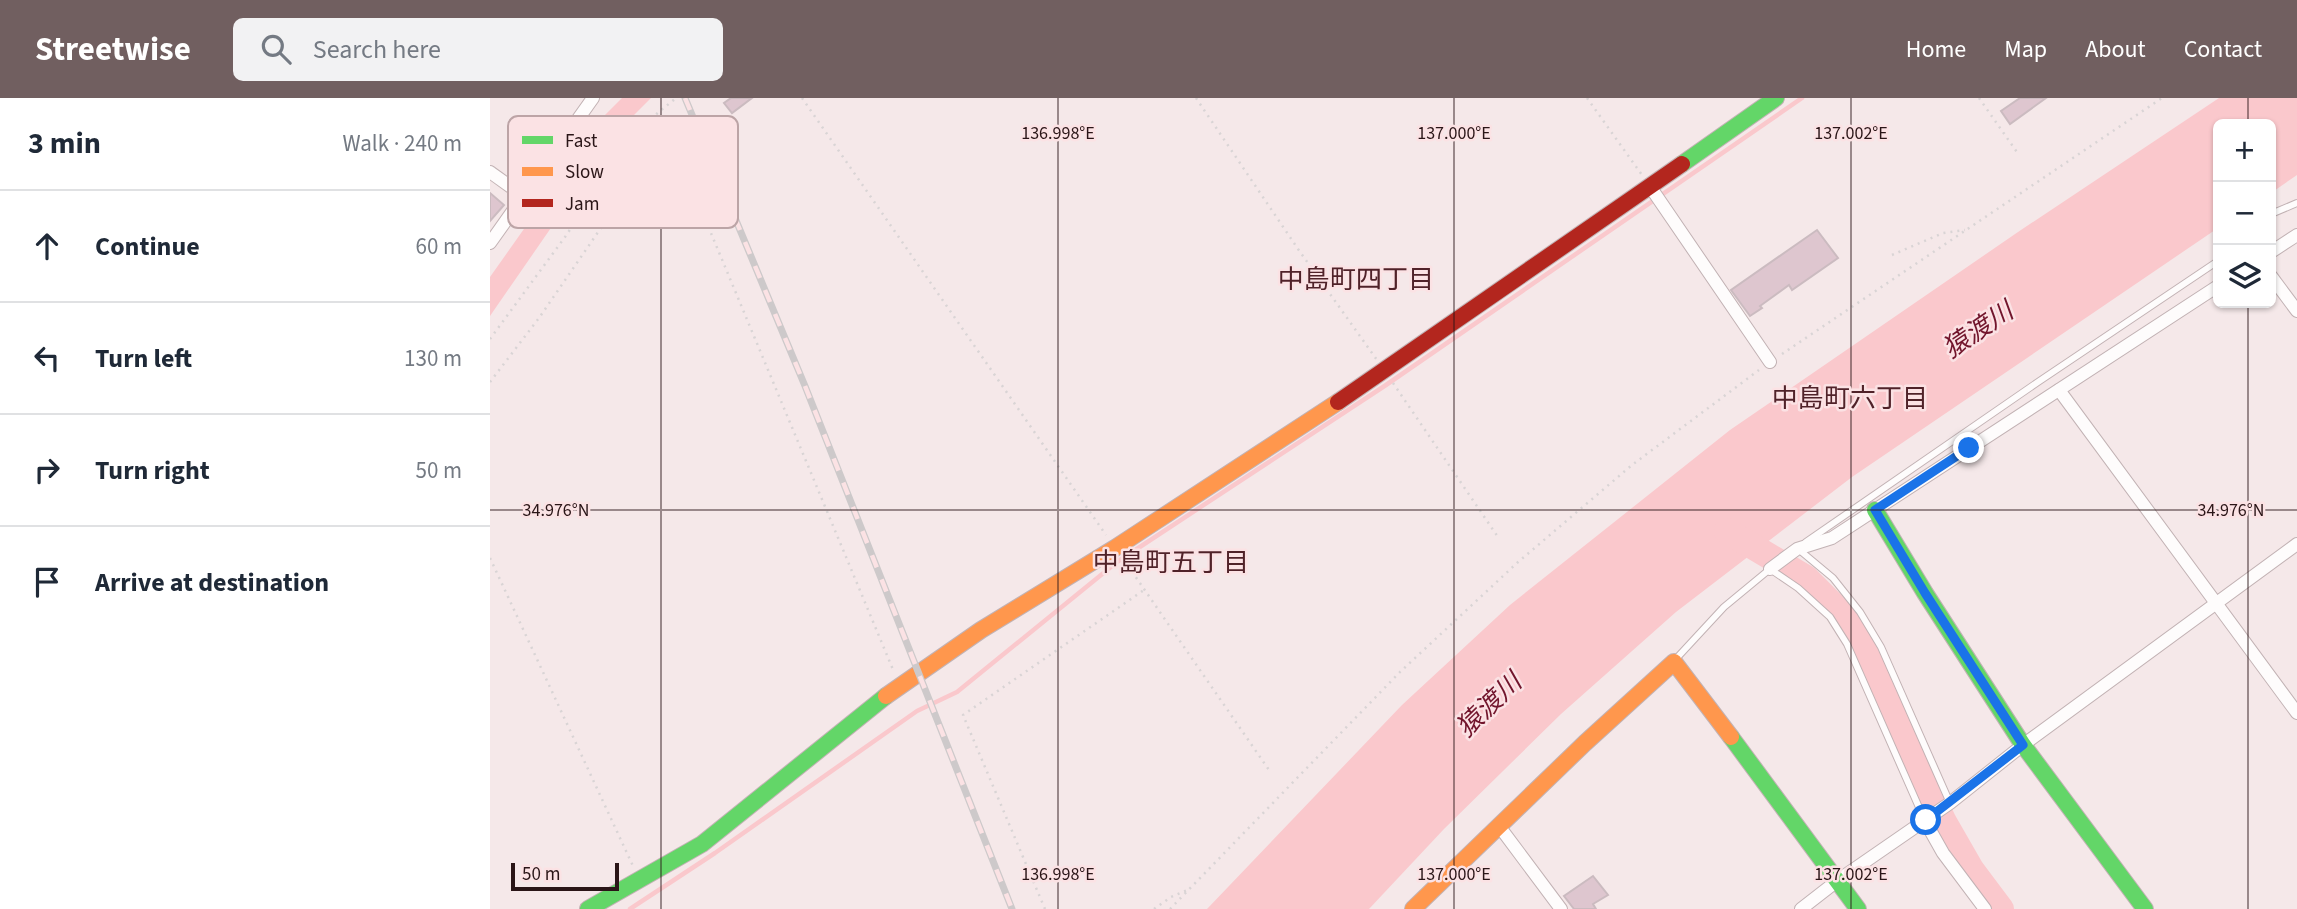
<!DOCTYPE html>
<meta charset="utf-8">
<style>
:root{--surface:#fff;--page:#f2f2f3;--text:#1f2937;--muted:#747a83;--line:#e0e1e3;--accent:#715f60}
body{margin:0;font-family:"Source Sans 3","Noto Sans JP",sans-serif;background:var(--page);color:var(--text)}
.controls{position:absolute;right:21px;top:21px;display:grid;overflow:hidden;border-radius:10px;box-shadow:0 2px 5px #0004}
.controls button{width:63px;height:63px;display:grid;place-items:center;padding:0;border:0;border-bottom:2px solid var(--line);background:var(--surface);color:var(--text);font:35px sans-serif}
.scale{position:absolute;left:21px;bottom:18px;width:108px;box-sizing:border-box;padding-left:7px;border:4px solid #2a1517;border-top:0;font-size:19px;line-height:24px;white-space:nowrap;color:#2a1517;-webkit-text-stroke:5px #fbe2e4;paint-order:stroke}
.stop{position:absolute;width:21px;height:21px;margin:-16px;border:5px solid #1a73e8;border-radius:50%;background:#fff}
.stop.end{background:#1a73e8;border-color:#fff;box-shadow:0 2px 7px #0008}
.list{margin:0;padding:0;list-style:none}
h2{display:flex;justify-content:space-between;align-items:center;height:91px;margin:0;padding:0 28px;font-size:30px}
h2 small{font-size:23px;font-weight:400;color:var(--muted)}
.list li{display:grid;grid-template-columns:46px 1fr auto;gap:21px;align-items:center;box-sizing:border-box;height:112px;padding:0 28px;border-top:2px solid var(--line)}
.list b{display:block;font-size:26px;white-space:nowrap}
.list em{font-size:23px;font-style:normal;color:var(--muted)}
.icon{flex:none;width:38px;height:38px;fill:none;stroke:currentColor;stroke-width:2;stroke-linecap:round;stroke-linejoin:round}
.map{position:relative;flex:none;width:1807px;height:811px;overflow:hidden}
header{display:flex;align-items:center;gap:42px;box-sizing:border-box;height:98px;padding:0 35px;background:var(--accent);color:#fff}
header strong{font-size:33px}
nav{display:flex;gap:38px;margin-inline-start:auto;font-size:24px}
.search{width:490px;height:63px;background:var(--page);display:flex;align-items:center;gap:18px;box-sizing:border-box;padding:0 24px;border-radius:10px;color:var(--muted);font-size:26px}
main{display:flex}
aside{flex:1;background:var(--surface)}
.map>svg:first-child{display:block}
</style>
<header>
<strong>Streetwise</strong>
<div class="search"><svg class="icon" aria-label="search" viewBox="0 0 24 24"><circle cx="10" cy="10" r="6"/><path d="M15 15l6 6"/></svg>Search here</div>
<nav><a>Home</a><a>Map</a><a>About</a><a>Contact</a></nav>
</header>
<main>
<aside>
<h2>3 min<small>Walk · 240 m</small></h2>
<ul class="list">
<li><svg class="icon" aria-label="ahead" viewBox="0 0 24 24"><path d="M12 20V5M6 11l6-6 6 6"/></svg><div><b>Continue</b></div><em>60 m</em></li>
<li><svg class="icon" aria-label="left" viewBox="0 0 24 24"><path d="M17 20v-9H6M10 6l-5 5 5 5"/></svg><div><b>Turn left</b></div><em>130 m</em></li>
<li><svg class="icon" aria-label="right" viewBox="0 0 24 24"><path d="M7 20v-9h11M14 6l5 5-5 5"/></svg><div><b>Turn right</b></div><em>50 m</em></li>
<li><svg class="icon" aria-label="arrive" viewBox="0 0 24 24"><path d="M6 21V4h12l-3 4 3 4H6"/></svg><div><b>Arrive at destination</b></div></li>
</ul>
</aside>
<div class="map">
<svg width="1807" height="811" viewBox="0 0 1807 811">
<rect width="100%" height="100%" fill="#f5e8e9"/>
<g fill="#fac8cc">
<path d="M132,0H161L128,33L0,218V179L114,18Z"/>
<path d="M1729,0H1807V77L1781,95V26H1728V130L1362,379L1186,514L1071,616L954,731L879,811H717L912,607L1020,507L1240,332L1528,134Z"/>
</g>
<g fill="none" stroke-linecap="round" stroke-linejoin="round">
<path stroke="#fac8cc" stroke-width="4.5" d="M140,811L225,755L427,613L467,594L627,464L896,287L1312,0"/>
<path stroke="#fac8cc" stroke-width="26" d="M1237,433L1316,480L1348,512L1377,551L1420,653L1454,724L1481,771L1511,811"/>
</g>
<g fill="#dec6cf" stroke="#cbbbc0" stroke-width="2">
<path d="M241,0H262L242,15L234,5Z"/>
<path d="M1530,0H1556L1520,26L1511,13Z"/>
<path d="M0,95L14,107L0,123Z"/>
<path d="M1327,132L1348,160L1302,192L1299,187L1270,208L1272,210L1260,218L1241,192Z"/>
<path d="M1103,778L1118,797L1103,806L1106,811H1084L1074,798Z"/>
</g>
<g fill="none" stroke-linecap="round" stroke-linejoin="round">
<g stroke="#c2b2b4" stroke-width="8">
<g id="lane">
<path d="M1781,116L1807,105"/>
<path d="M1316,444L1548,284L1728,163"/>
<path d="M1307,450L1343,480L1370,514L1391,549L1460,705"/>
<path d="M1184,563L1234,509L1280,471L1308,490L1340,519L1357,546L1435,723"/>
</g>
</g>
<g stroke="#c2b2b4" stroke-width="14">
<g id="street">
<path d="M0,74L32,97"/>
<path d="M1159,87L1280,264"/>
<path d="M0,145L103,0"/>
<path d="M1781,154L1807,137"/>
<path d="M1781,178L1807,213"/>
<path d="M1569,292L1807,615"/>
<path d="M1280,471L1307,451L1342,440L1728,188"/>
<path d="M1435,723L1453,755L1495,811"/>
<path d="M1009,728L1071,811"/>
<path d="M1311,811L1347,783L1460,705L1533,647L1807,446"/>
</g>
</g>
<g stroke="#c2b2b4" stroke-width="18">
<g id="fast">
<path d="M1192,66L1286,0"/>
<path d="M1385,412L1435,495L1533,647L1655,811"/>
<path d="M1241,639L1368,811"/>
<path d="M98,811L212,746L396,598"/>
</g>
</g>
<g stroke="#c2b2b4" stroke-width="18">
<g id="slow">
<path d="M396,598L491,532L625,450L848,304"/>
<path d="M923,811L1095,645L1184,564L1241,639"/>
</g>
</g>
<g stroke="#c2b2b4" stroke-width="18">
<path id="jam" d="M848,304L1192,66"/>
</g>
<g stroke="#d9d4d5" stroke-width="2.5" stroke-dasharray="2 5" stroke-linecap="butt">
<path d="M312,0L616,437"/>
<path d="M706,0L808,151L887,262"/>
<path d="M1097,0L1152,77"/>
<path d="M1489,0L1529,57"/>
<path d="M1402,157L1453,135L1475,132"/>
<path d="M0,241L75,139L140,43L164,18L186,0"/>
<path d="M1292,256L1672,0"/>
<path d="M0,284L49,220L170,44H183L404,574"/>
<path d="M903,285L1008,439"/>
<path d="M0,460L143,768"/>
<path d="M634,462L779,672"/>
<path d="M555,811L473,617L654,492"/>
<path d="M664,811L681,799L700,791"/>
<path d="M680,811L910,574L1027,465L1142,367L1269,272"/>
</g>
<use href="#lane" stroke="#fefcfc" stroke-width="6"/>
<use href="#street" stroke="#fefcfc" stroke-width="12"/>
<use href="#fast" stroke="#63d668" stroke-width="16"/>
<use href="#slow" stroke="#ff974d" stroke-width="16"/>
<use href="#jam" stroke="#b3261e" stroke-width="16"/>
<g stroke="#cdc9ca" stroke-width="7">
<path id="rail" d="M195,0L315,288L522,811"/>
</g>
<use href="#rail" stroke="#fbe2e4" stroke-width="4.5" stroke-dasharray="13" stroke-linecap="butt"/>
</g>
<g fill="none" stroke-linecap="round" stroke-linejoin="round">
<path stroke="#1a73e8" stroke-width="9" d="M1436,722L1533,647L1435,495L1385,412L1479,350"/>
</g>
<path fill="none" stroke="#2a1517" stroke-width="2" stroke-opacity="0.45" d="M171,0V811M568,0V811M964,0V811M1361,0V811M1758,0V26M1758,205V811M0,412H1807"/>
<g text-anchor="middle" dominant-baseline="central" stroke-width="5" stroke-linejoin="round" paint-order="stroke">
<g font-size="26" fill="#502229" stroke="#fbe2e4">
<text x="866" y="181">中島町四丁目</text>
<text x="1360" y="300">中島町六丁目</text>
<text x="681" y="464">中島町五丁目</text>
</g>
<g font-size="26" font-style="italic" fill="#72152c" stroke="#fbe2e4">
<text transform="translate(1488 232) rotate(-34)">猿渡川</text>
<text transform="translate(999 607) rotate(-44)">猿渡川</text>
</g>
</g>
<rect x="18" y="18" width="230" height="112" rx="10" fill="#fbe2e4" stroke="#bca4a6" stroke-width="2"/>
<rect x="32" y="38" width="31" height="8" fill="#63d668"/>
<rect x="32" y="69" width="31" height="9" fill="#ff974d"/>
<rect x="32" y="101" width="31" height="8" fill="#b3261e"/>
<g font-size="19" fill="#2a1517">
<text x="75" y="49">Fast</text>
<text x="75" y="80">Slow</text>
<text x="75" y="112">Jam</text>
</g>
<g font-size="18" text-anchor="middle" fill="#2a1517" stroke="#fbe2e4" stroke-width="5" stroke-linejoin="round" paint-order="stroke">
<text x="568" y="41">136.998°E</text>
<text x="964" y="41">137.000°E</text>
<text x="1361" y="41">137.002°E</text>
<text x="66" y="418">34.976°N</text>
<text x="1741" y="418">34.976°N</text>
<text x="568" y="782">136.998°E</text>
<text x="964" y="782">137.000°E</text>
<text x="1361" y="782">137.002°E</text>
</g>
</svg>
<div class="controls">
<button>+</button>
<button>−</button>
<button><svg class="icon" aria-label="layers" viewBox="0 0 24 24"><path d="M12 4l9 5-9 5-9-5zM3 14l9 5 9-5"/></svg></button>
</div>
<div class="scale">50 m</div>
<div class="stop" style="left:1436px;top:722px"></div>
<div class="stop end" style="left:1479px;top:350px"></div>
</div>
</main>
